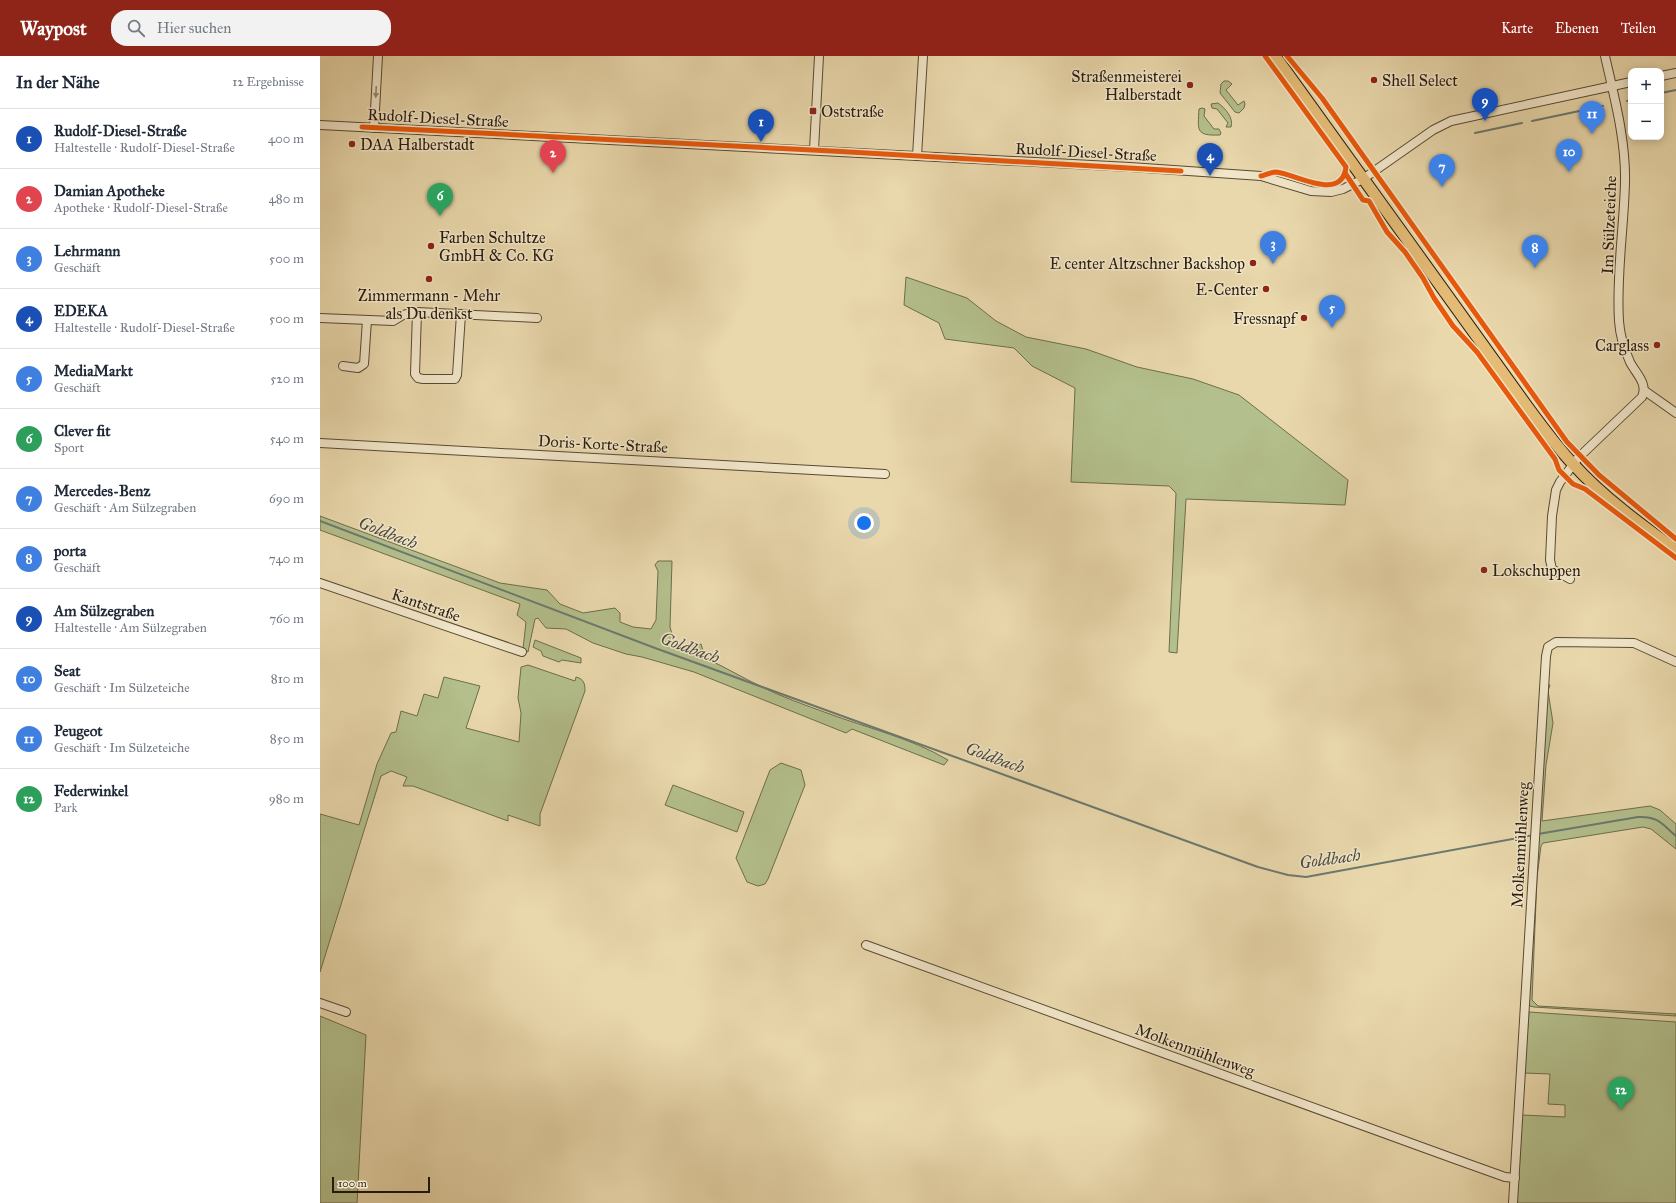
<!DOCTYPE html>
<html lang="de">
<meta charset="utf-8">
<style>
:root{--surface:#fff;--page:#f2f2f3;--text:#1f2937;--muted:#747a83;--line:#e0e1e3;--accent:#8f2418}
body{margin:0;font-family:"IM FELL Great Primer",serif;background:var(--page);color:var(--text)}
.controls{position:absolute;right:12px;top:12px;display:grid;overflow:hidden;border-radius:8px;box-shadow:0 2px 10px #0003}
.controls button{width:36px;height:36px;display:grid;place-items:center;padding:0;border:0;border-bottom:1px solid var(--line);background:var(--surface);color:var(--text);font:20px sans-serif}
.scale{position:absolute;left:12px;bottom:10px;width:98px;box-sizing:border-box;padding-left:4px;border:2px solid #291b0c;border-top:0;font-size:11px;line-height:14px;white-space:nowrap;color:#291b0c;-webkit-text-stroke:3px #f1e6c9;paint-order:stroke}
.you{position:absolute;left:544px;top:467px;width:14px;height:14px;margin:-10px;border:3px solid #fff;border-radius:50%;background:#1a73e8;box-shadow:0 0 0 6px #1a73e833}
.badge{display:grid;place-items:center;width:26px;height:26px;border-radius:50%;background:var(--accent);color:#fff;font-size:13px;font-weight:700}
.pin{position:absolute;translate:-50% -33px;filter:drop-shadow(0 1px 2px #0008)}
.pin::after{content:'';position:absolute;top:21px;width:14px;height:12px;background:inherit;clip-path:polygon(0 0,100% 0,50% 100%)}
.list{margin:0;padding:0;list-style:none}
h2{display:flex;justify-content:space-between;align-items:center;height:52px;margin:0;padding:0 16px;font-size:17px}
h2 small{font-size:13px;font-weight:400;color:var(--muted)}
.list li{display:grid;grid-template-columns:26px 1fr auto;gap:12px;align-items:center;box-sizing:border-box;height:60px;padding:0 16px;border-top:1px solid var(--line)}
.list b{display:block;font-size:15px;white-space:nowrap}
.list p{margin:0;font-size:13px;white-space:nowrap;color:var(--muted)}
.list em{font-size:13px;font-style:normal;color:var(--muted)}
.icon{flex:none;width:22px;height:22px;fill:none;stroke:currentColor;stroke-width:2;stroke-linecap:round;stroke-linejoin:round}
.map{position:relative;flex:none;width:1356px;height:1147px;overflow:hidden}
header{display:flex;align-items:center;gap:24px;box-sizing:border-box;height:56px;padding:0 20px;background:var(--accent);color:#fff}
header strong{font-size:19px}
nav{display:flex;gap:22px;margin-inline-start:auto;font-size:14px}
.search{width:280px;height:36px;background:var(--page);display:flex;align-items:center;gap:10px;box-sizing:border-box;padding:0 14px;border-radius:16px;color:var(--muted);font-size:15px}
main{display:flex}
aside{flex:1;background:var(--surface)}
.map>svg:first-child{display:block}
</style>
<header>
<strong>Waypost</strong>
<div class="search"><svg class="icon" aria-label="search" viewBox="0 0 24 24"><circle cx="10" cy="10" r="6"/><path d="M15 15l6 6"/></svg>Hier suchen</div>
<nav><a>Karte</a><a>Ebenen</a><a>Teilen</a></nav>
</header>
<main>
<aside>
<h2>In der Nähe<small>12 Ergebnisse</small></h2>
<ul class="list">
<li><span class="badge" style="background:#1a4fb4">1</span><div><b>Rudolf-Diesel-Straße</b><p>Haltestelle · Rudolf-Diesel-Straße</p></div><em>400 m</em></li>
<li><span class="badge" style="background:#e0444e">2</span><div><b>Damian Apotheke</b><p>Apotheke · Rudolf-Diesel-Straße</p></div><em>480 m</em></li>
<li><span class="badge" style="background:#3f7fe0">3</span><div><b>Lehrmann</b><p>Geschäft</p></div><em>500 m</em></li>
<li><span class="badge" style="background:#1a4fb4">4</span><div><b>EDEKA</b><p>Haltestelle · Rudolf-Diesel-Straße</p></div><em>500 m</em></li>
<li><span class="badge" style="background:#3f7fe0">5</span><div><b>MediaMarkt</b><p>Geschäft</p></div><em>520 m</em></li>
<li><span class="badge" style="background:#2e9e5b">6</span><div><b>Clever fit</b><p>Sport</p></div><em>540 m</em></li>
<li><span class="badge" style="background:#3f7fe0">7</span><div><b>Mercedes-Benz</b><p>Geschäft · Am Sülzegraben</p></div><em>690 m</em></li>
<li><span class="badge" style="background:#3f7fe0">8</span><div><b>porta</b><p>Geschäft</p></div><em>740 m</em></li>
<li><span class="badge" style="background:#1a4fb4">9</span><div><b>Am Sülzegraben</b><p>Haltestelle · Am Sülzegraben</p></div><em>760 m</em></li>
<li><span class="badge" style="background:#3f7fe0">10</span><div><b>Seat</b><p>Geschäft · Im Sülzeteiche</p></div><em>810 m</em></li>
<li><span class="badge" style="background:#3f7fe0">11</span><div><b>Peugeot</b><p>Geschäft · Im Sülzeteiche</p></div><em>850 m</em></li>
<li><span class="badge" style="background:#2e9e5b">12</span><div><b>Federwinkel</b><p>Park</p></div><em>980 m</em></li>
</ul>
</aside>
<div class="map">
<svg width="1356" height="1147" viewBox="0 0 1356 1147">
<rect width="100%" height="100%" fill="#e9d8ac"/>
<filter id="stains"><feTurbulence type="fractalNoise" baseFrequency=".005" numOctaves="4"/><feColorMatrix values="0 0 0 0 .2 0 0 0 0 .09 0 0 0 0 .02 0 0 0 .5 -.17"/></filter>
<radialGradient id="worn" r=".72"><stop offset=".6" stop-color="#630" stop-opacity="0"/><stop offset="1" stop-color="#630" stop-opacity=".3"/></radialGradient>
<g fill="#b3bf8c" stroke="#6e6d4c">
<path d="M904,25H908L912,28L906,34L918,49L924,45L925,48L924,52L919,57L915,56L900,37L901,28Z"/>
<path d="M898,47C905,52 914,62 911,71H906L908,67L897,53L892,52L891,48Z"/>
<path d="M882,52L885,53L884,60L894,73H899L901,77L900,79C875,80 878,74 879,53Z"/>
<path d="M586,221L647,242L676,265L706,281L766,293L817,311L873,323L919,339L1028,424L1025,449L866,443L857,597L849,596L856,437L849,430L751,426L755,332L712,310L694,292L625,283L619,267L584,249Z"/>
<path d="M0,460L180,527L227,534L240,548L263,557L295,552L300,557V566L313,571L331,573L336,564L338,515L335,509L338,505H352L350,571L356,592H366L381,588L385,602C405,611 423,622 442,631C462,641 485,649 507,657C547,672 591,682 628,704L624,709L532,673L526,677L374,616L322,601L306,598L273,587L246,573L226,572L218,562L215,563L208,596L203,593L206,566L197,559L200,548L0,474Z"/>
<path d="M215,584L261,602V607L242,604L239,606L223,600L221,595L213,591Z"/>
<path d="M208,609L255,625L256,621C264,623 265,628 265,635L220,758V770L188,759V765L93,730H83L87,721L71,715L61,720L0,916V758L39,769L57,708L71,677L76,676L81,655L97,660L104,638L118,642L124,621L160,630L146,672L199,686L201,657L198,642L201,611Z"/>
<path d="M1226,629H1230L1228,635L1233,667L1226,709L1222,765L1330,750L1340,754L1356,768V793L1331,773L1323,771L1223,787L1221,790L1217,821L1212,944L1218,950L1356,958V960L1214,951L1210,950L1208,945Z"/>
<path d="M461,707L481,714L485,729L448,823L445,828L438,830L427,826L416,802L450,714Z"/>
<path d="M353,729L424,756L417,776L345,749Z"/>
<path d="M1209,956L1356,966V1147H1197L1202,1059L1245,1061V1049L1228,1048L1230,1018L1204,1017Z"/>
<path d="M0,960L46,979L37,1147H0Z"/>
</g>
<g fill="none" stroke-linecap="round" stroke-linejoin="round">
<g stroke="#6c796f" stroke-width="2">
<path d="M1341,37L1356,34"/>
<path d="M1307,45L1311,44"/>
<path d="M1212,65L1283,50"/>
<path d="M1155,77L1202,67"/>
<path d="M0,465L335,592L938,811L968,819L986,821L1214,779"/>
<path d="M1218,778L1318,761C1338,760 1342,768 1356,780"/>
</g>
<g stroke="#594a34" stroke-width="10">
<g id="minor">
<path d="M1341,20L1356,17"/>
<path d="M0,69L810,111L941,120L991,135L1011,136L1023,133L1043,123L1113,74L1131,65L1311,26"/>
<path d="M54,72L58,0"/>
<path d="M494,94L499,0"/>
<path d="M597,100L603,0"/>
<path d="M97,256L95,318L98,322L103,323H135L137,319L141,258"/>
<path d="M0,262L73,265L83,259L97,256L217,262"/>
<path d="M23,310L38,312L44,308L47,264"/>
<path d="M1325,335L1356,357"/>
<path d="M0,387L565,418"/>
<path d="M1250,523L1232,513L1230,504L1232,460L1236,434L1240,426L1258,402L1322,341C1328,327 1316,318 1310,306C1304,293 1300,280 1299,265C1296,219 1304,172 1305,126C1306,84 1294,40 1285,0"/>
<path d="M0,527L202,596"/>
<path d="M546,889L1132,1102L1185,1121L1195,1122"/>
<path d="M0,947L26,956"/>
<path d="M1193,1147L1226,600L1228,591L1236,586L1314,587L1356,606"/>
</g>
</g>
<g stroke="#291b0c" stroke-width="13">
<path id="major" d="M955,0L1209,353C1223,372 1237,391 1253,408C1283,441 1320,468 1356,494"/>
</g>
<use href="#minor" stroke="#f1e6c9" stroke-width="8"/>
<use href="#major" stroke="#e4bc76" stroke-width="11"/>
<g stroke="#f1e6c9" stroke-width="8">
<g id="cycleway">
<path d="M967,0L1002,42L1247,386L1279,419L1356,483"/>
<path d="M42,71L512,95L861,115"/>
<path d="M1025,117L1043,144L1049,145L1067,176L1085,196L1103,222L1114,242L1133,270L1157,296L1235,403L1239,414L1253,428L1265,433L1356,502"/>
<path d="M941,120C945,119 951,116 956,116C974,117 1022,147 1026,111L945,0"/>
</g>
</g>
<use href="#cycleway" stroke="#e8590c" stroke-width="5"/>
</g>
<defs><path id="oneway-solid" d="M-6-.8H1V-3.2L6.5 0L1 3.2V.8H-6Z"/></defs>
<use fill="#978b74" href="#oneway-solid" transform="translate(56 36) rotate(93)"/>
<g fill="#8f2418" stroke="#f1e6c9" stroke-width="1.5">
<circle cx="1054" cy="24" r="4"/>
<circle cx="870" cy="29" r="4"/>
<rect x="489" y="51" width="8" height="8" rx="2"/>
<circle cx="32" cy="88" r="4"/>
<circle cx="111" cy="190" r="4"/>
<circle cx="933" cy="207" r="4"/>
<circle cx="109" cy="223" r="4"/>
<circle cx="946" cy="233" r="4"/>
<circle cx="984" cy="262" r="4"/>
<circle cx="1337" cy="289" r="4"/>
<circle cx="1164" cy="514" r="4"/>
</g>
<g text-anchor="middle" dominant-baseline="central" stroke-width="3" stroke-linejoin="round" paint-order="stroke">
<g font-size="16" fill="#291b0c" stroke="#f1e6c9" text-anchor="end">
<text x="862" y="20">Straßenmeisterei<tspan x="862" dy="18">Halberstadt</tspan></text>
<text x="1062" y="24" text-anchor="start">Shell Select</text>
<text x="501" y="55" text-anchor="start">Oststraße</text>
<text x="40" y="88" text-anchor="start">DAA Halberstadt</text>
<text x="119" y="181" text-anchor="start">Farben Schultze<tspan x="119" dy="18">GmbH &amp; Co. KG</tspan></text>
<text x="925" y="207">E center Altzschner Backshop</text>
<text x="938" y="233">E-Center</text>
<text x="109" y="239" text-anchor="middle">Zimmermann - Mehr<tspan x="109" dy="18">als Du denkst</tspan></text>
<text x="976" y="262">Fressnapf</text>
<text x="1329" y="289">Carglass</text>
<text x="1172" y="514" text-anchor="start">Lokschuppen</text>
</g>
<g font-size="16" fill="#291b0c" stroke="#f1e6c9">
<text transform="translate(118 62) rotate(3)">Rudolf-Diesel-Straße</text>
<text transform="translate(766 96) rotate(3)">Rudolf-Diesel-Straße</text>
<text transform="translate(1289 169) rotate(-88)">Im Sülzeteiche</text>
<text transform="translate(283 388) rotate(3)">Doris-Korte-Straße</text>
<text transform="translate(106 549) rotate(19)">Kantstraße</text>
<text transform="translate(1200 789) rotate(-87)">Molkenmühlenweg</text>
<text transform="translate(875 994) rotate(20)">Molkenmühlenweg</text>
</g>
<g font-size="17" font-style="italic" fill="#4b4a3e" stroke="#f1e6c9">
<text transform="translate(68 477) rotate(21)">Goldbach</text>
<text transform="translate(370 592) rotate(20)">Goldbach</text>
<text transform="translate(675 702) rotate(20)">Goldbach</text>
<text transform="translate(1010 803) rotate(-8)">Goldbach</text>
</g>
</g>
<rect width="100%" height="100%" filter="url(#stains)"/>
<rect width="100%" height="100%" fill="url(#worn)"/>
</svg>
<div class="controls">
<button>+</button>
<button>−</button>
</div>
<div class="scale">100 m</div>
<div class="you"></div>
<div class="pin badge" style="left:441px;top:86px;background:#1a4fb4">1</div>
<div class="pin badge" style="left:233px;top:117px;background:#e0444e">2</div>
<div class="pin badge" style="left:953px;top:208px;background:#3f7fe0">3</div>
<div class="pin badge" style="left:890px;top:120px;background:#1a4fb4">4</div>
<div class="pin badge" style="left:1012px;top:272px;background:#3f7fe0">5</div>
<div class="pin badge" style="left:120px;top:160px;background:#2e9e5b">6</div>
<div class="pin badge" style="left:1122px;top:131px;background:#3f7fe0">7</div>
<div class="pin badge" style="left:1215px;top:212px;background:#3f7fe0">8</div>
<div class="pin badge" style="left:1165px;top:65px;background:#1a4fb4">9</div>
<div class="pin badge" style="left:1249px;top:116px;background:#3f7fe0">10</div>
<div class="pin badge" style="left:1272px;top:78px;background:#3f7fe0">11</div>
<div class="pin badge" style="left:1301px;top:1054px;background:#2e9e5b">12</div>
</div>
</main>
